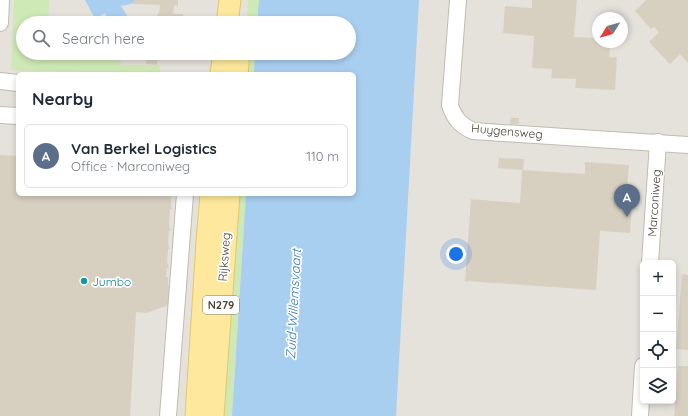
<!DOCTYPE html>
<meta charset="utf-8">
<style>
:root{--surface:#fff;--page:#f2f2f3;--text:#1f2937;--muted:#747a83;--line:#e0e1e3;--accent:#f84f20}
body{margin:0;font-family:Quicksand,sans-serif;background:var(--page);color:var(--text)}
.controls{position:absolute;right:12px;bottom:12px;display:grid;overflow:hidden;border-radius:6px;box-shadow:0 2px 6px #0003}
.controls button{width:36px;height:36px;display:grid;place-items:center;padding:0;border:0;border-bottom:1px solid var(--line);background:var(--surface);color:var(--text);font:20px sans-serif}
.compass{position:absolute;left:592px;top:12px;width:36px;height:36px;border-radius:50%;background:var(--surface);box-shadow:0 2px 6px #0003;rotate:233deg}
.you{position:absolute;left:456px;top:254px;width:14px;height:14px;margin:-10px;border:3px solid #fff;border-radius:50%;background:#1a73e8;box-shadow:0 0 0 6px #1a73e833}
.badge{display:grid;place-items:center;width:26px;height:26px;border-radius:50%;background:var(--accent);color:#fff;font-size:13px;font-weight:700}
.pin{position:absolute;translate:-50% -33px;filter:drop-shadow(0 1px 2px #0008)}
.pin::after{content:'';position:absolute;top:21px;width:14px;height:12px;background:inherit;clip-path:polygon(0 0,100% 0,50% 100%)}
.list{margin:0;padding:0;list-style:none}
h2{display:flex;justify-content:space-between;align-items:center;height:52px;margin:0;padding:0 16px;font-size:17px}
h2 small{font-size:13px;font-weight:400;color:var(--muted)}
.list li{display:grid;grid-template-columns:26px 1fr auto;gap:12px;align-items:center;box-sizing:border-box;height:64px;margin:0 8px 8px;padding:0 8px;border:1px solid var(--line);border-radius:6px}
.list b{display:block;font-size:15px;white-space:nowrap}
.list p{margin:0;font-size:13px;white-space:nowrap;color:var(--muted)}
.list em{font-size:13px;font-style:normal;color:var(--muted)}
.icon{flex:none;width:22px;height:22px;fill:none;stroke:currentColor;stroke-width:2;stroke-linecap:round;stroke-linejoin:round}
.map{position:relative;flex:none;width:688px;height:416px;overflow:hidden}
.search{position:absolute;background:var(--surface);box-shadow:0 2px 6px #0003;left:16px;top:16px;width:340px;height:44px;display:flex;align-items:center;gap:10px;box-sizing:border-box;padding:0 14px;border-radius:22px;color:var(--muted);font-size:15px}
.panel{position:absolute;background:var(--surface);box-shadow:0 2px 6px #0003;left:16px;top:72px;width:340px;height:124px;border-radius:6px}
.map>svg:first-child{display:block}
</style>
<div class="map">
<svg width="688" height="416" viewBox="0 0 688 416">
<rect width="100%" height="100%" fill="#f5f3eb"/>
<path fill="#e5e2dc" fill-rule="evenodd" d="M0,0H688V416H0ZM598,18H622V42H598ZM23,23H349V53H23ZM18,74H354V194H18ZM643,263H673V401H643Z"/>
<g fill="#cee9b5">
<path d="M14,0H49L48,23H23V53H25V57L46,58V53L120,58L121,65H160V74L11,70Z"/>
<path d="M248,0H259L257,23H247Z"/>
<path d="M246,53H255L254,74H245Z"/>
<path d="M237,194H246L232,416H219Z"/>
</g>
<g fill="#a9cff0">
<path d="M85,0H135V3L121,6L127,16L114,23H108L105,13L95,19Z"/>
<path d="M259,0H419L396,416H232L246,194H354V74H254L255,53H349V23H257Z"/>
</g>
<g fill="#d7d0c1">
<path d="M134,0H178V6L174,5L173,14H183V23H158L156,21L157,16L159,13L160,5L134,4Z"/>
<path d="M532,0H577L574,37L598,38V42H610L609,57H617L615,90L575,88L576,79L551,78L552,69L532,68L534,36L503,33L505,6L532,8Z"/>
<path d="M646,0H688V63L680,54L670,64L649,42L659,32L654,27L651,29L635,11Z"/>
<path d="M97,53H102V57L98,58Z"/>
<path d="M147,53H158L157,65L146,64Z"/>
<path d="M511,118H519V124H510Z"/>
<path d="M0,155L18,156V194H171V204L172,209H170L169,226L171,231H169L168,244L170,249H168L167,262L169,268H167L166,277H168V286L171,288L169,305L146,313L136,312L130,416H0Z"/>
<path d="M499,158L524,159L523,170L498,168Z"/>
<path d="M585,162L629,165L626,200L632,201L630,233L600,231L596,290L465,281L471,199L520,203L522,170L585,174Z"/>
<path d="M682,274L688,275V350L676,349Z"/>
<path d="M678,366H688V416H674Z"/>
</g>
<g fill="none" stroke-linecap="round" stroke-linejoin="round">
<g stroke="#c1bcae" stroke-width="18">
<g id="minor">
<path d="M458,0L450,105C454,118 460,125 473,131L688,145"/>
<path d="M0,23L1,0"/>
<path d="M0,81L18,83"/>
<path d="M0,115L18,116"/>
<path d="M650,263L658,142"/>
<path d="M168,416L185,194"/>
<path d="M640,416L643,366"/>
</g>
</g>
<g stroke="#e3c76b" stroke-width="23">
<g id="major">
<path d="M227,23L230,0"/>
<path d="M221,74L224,53"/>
<path d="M237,74L239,53"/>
<path d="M196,416L207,242L211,194"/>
<path d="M213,416L229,194"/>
</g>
</g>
<use href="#minor" stroke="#fff" stroke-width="16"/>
<use href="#major" stroke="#fde89d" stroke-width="21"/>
</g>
<circle fill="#0f9aa8" stroke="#fff" stroke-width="1.5" cx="84" cy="281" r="4"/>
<g text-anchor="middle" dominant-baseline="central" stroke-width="3.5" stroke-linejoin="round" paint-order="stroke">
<rect fill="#fff" stroke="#807c74" stroke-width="1" x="203" y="296" width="36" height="18" rx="3"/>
<g font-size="11" font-weight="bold" fill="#4a4439">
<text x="221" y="305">N279</text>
</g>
<g font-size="12" fill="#4a4439" stroke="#fff">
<text transform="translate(507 131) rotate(5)">Huygensweg</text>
<text transform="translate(654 203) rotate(-86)">Marconiweg</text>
<text transform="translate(224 257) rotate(-86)">Rijksweg</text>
</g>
<g font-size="12" fill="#0d838f" stroke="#fff" text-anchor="start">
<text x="92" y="281">Jumbo</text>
</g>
<g font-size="13" font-style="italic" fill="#3175b6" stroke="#fff">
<text transform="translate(293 304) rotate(-87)">Zuid-Willemsvaart</text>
</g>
</g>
</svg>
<div class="controls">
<button>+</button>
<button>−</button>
<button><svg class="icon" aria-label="locate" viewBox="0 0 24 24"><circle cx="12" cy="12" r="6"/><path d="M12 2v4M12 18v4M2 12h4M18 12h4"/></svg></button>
<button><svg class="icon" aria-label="layers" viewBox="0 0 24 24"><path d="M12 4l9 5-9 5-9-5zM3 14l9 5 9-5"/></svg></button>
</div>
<svg class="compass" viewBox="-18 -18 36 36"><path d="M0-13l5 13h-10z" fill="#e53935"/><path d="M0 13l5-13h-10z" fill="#747a83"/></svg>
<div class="you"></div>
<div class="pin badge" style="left:627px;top:217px;background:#5c6f8a">A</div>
<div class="search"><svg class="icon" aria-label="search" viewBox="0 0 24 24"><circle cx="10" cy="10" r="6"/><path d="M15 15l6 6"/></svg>Search here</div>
<section class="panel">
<h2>Nearby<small></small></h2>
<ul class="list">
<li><span class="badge" style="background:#5c6f8a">A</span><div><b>Van Berkel Logistics</b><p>Office · Marconiweg</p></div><em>110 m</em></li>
</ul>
</section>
</div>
